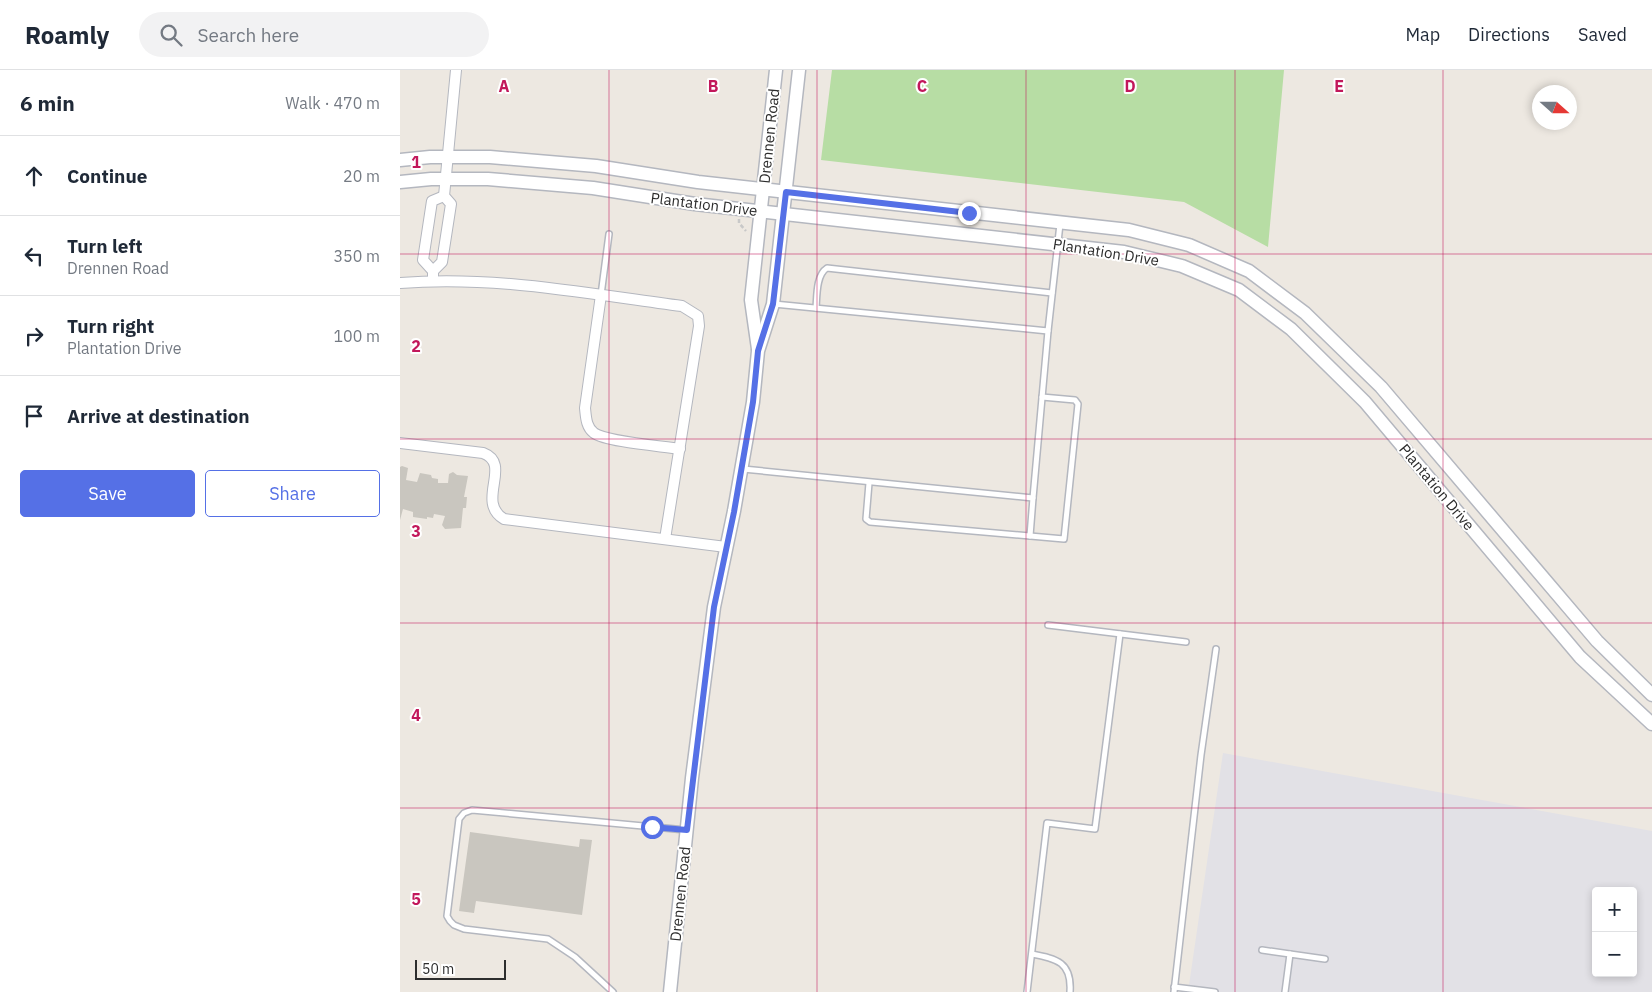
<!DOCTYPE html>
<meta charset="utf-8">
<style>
:root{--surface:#fff;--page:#f2f2f3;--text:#1f2937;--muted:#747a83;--line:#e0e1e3;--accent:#5570e6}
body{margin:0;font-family:"IBM Plex Sans",sans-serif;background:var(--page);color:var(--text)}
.controls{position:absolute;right:15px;bottom:15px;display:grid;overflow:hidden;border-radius:5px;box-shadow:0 2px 8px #0003}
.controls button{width:45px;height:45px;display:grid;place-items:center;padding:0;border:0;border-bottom:1px solid var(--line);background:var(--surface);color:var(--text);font:25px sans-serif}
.compass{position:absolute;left:1132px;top:15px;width:45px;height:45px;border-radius:50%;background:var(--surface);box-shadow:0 2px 8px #0003;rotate:111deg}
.scale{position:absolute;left:15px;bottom:12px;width:91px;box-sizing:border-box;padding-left:5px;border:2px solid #2d2d2d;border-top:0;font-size:14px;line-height:18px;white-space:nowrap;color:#2d2d2d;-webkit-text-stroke:4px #fff;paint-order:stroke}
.stop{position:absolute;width:15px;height:15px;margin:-11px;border:4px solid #5570e6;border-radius:50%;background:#fff}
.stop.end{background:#5570e6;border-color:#fff;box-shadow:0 1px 5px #0008}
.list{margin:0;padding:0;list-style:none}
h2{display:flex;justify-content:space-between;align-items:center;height:65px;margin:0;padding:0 20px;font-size:21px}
h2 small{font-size:16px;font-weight:400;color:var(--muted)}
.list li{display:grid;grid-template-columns:32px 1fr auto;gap:15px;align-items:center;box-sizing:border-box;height:80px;padding:0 20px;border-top:1px solid var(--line)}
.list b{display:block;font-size:19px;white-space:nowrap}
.list p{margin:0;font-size:16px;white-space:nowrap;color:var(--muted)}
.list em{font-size:16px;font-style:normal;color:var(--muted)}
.actions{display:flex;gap:10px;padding:15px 20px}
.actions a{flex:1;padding:11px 0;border:1px solid var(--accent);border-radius:5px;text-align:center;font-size:18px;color:var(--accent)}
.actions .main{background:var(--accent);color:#fff}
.icon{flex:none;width:28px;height:28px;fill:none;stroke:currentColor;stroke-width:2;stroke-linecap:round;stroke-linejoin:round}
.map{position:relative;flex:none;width:1252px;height:922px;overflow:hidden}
header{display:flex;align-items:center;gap:30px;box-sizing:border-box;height:70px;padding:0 25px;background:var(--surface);border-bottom:1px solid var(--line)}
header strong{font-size:24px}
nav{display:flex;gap:28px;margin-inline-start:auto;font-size:18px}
.search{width:350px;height:45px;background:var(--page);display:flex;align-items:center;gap:12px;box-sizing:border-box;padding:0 18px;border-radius:28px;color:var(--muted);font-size:19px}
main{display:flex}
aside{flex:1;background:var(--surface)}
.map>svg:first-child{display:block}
</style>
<header>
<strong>Roamly</strong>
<div class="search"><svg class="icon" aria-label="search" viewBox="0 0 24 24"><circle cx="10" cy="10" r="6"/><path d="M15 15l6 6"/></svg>Search here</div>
<nav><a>Map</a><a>Directions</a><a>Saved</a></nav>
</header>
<main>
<aside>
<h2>6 min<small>Walk · 470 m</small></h2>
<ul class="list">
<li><svg class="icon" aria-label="ahead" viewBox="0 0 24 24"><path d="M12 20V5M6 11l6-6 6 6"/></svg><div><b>Continue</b></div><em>20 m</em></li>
<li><svg class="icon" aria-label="left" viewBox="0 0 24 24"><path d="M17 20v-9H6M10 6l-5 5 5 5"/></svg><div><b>Turn left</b><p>Drennen Road</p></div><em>350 m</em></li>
<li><svg class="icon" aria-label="right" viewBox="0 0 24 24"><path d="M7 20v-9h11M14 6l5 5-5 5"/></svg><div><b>Turn right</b><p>Plantation Drive</p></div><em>100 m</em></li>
<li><svg class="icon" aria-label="arrive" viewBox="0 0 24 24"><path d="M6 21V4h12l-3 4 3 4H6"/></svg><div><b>Arrive at destination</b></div></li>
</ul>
<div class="actions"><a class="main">Save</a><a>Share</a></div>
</aside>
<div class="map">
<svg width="1252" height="922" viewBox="0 0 1252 922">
<rect width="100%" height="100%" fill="#ede8e1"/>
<path fill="#e2e1e6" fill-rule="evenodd" d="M823,683L1252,761V922H788ZM1196,821H1233V903H1196Z"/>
<path fill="#b7dda4" d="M432,0H884L868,177L784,132L421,90Z"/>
<g fill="#c9c6bf">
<path d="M2,396L8,398L6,410L17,412L20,403L31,405L32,408L38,409V413H48L49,404L53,402L57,405L68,406L64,427H67L66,438H63L61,458L45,459L42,455L45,446L34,444L33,448L27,447V449L13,447V442L3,439L0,450V397Z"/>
<path d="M70,762L179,777L180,769L192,770L182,845L76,831L74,843L59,841Z"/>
</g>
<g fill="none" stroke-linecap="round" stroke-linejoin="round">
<g stroke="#b4b7bf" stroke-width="8">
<g id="service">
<path d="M201,225L209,164"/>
<path d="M374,234L648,261L660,154"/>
<path d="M416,238C417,226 416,205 427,198L652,223"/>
<path d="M343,399L633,428L648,261"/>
<path d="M469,413L466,449L470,452L664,469L678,334L675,330L642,327"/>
<path d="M630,466L633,428"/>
<path d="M648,555L786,572"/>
<path d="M862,880L890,884"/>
<path d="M632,884C657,889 672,892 670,922"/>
<path d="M774,917L815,922"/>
<path d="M213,922L175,887L148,869L64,859L54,855L50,851L47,846L59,749L64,743L72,740L286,760"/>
<path d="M627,922L647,753L695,759L720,564"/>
<path d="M774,922L801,685L816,579"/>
<path d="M885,922L890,884L925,889"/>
</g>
</g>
<g stroke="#b4b7bf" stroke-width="12">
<g id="minor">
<path d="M33,201L42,192L51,134L44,126L56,0"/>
<path d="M33,207V201L23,190L32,131L44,126"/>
<path d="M0,213C94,205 189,224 282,236L298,246L299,256L265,469"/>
<path d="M201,225L185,338C186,347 186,357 194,363C207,372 262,376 280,379"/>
<path d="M0,373L83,383C113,394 75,432 104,449L326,477"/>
</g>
</g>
<g stroke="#b4b7bf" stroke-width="15">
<g id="tertiary">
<path d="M0,90L30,87H90L196,96L298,112L729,160L789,175L849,201L905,243L981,317L1197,571L1252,625"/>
<path d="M0,112L31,109H88L193,118L295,134L724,182L782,196L839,220L891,259L965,332L1180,587L1252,654"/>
<path d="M358,279L351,230L376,0"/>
<path d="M270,922L292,708L314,537L334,441L353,332L358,281L373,234L399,0"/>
</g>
</g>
<path stroke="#c8c8c8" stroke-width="2.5" stroke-dasharray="4 2.5" stroke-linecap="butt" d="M339,149V153L346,161"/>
<use href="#service" stroke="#fff" stroke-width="5"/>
<use href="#minor" stroke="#fff" stroke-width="10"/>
<use href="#tertiary" stroke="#fff" stroke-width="12"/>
</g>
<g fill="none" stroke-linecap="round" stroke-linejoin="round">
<path stroke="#5570e6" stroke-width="6" d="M252,757L287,760L314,537L334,442L353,332L358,281L373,234L386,122L569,143"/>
</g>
<path fill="none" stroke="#c2185b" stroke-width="1" stroke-opacity="0.55" d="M209,0V922M417,0V922M626,0V922M835,0V922M1043,0V922M0,184H1252M0,369H1252M0,553H1252M0,738H1252"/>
<g text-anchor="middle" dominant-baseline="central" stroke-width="4" stroke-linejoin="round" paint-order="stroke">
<g font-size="15" fill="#2d2d2d" stroke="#fff">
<text transform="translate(369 66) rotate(-84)">Drennen Road</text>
<text transform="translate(304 134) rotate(7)">Plantation Drive</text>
<text transform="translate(706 182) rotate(9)">Plantation Drive</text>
<text transform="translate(1037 417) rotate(50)">Plantation Drive</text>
<text transform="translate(280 824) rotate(-84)">Drennen Road</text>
</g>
</g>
<g font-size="16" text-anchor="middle" font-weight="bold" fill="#c2185b" stroke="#fff" stroke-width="4" stroke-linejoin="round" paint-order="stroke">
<text x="104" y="22">A</text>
<text x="313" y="22">B</text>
<text x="522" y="22">C</text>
<text x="730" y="22">D</text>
<text x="939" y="22">E</text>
<text x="16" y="98">1</text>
<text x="16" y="282">2</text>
<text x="16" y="467">3</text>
<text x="16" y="651">4</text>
<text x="16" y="835">5</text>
</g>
</svg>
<div class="controls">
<button>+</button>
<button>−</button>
</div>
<svg class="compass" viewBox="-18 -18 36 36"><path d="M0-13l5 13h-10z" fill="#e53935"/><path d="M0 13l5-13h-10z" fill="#747a83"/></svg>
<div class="scale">50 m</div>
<div class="stop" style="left:252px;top:757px"></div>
<div class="stop end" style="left:569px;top:143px"></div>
</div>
</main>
